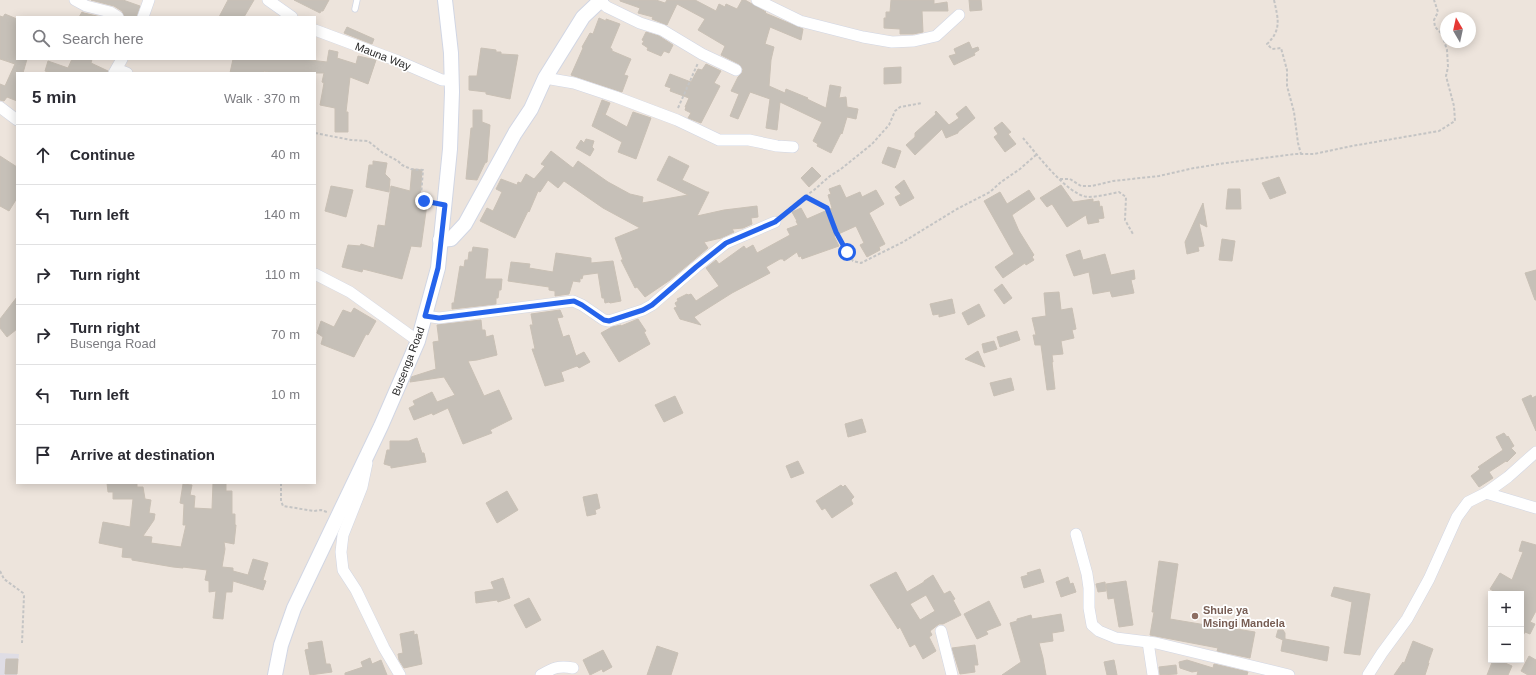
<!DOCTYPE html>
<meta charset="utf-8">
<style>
:root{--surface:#fff;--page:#f2f2f3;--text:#2b2b33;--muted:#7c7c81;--line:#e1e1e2}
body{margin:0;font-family:Helvetica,sans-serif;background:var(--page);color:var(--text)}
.controls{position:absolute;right:12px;bottom:12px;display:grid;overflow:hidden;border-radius:0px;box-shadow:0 2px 10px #0003}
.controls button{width:36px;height:36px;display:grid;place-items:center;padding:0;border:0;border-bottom:1px solid var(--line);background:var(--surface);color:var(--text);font:20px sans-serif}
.compass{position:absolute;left:1440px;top:12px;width:36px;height:36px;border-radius:50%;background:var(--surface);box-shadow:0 2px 10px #0003;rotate:351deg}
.stop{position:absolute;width:12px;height:12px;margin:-9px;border:3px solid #2563eb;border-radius:50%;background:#fff}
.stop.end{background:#2563eb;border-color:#fff;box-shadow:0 1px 4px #0008}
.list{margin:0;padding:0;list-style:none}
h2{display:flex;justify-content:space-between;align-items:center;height:52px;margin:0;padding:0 16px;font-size:17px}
h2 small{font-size:13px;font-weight:400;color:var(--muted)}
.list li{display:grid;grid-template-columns:26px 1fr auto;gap:12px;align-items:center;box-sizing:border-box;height:60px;padding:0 16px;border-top:1px solid var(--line)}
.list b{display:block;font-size:15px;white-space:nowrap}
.list p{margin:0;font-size:13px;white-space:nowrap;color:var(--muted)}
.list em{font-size:13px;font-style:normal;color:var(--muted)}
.icon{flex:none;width:22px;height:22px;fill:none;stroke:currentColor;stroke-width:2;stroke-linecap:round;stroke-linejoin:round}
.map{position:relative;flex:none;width:1536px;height:675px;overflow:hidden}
.search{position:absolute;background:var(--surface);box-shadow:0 2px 10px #0003;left:16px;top:16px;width:300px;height:44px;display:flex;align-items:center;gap:10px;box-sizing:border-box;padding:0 14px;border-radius:0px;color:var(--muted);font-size:15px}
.panel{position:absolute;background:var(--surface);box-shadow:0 2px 10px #0003;left:16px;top:72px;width:300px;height:412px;border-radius:0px}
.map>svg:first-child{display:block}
</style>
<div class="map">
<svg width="1536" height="675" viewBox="0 0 1536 675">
<rect width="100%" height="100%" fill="#ede4dc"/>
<path fill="#dfdde5" d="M0,653L19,654L17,675H0Z"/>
<g fill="#c6c0b8" stroke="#c9c0b5" fill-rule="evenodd">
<path d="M91,0H123L140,6L136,17H125L122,11L114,6Z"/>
<path d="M228,0H254L244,17H219Z"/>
<path d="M294,0H329L323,11H321L320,13Z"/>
<path d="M620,0H656L665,3L667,0H695L716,11L719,4L725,7L726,4L737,9L742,0H745L766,12L765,13L803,29L801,40L770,27L765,44L774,47L771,60L769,86L785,93L786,89L808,98L807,99L826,108L830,85L841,87L839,98L846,97L847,107L858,109L856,119L847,117L842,134L841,133L831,153L817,146L818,144L813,141L822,122L780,102L777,130L766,128L770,99L750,92L738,119L730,116L739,94L731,91L738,77L742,73L743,69L739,64L721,55L725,46L698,30L705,19L677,4L667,25L652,19L653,17L638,13L640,8L620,1Z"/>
<path d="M891,0H934V4L947,2L948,11H922L923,32L913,34H900V29L884,28V18H886V12H890Z"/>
<path d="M969,0H981L982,10L970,11Z"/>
<path d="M82,12L84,13L101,17H79Z"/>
<path d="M5,14L17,19V59H27L23,73H17V101L7,97L4,101L0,100V84L5,86L15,64L0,59V16L3,17Z"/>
<path d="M599,18L606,21V19L620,24L610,48L612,49V51L631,59L624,75L628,76L622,92L571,75L583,48L582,47L590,33L593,34Z"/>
<path d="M347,27L374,39L372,44L344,33Z"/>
<path d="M646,32L659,36L673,45L669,53L664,51L661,56L647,50L648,48L642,44L644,41L642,40Z"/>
<path d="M969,42L972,49L978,47L979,50L974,53L975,55L954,65L949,56L956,54L954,49Z"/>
<path d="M481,48L496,50V52H501V54L518,55L510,99L486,94V92L469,90V76H477Z"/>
<path d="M329,50L338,52L337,58L356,64L358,56L376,60L368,84L350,77L346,112H348V132H335V108L320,105L324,83L322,82L324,73H272L264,71V73H230L233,59H302L327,62Z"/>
<path d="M72,59H92L91,63L108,71L107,73H52L45,71L48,61L68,68Z"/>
<path d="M706,64L721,71L714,83L720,86L701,123L688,118L691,113L685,110L686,107H685L689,98L670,91L671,88L665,86L670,74L691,82L698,69L702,70Z"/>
<path d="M901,67V83L884,84V68Z"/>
<path d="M602,100L610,103L605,115L602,113L627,127L633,112L651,118L636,159L618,152L622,142L592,126Z"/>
<path d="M966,106L975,118L958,132V133L946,138L942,129L915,155L906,145L915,137V133L936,114L935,112L936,111L949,125L959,118L956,114Z"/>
<path d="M473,110H482V122L490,125L487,162L485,163L477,180L466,179L471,128H473Z"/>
<path d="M1002,122L1011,132L1008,134L1016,144L1005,152L994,137L998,134L994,128Z"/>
<path d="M586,139L594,141L592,147L594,149L590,156L576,148L581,140L584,143Z"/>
<path d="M888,147L901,151L895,168L882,163Z"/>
<path d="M551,151L573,168L578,161L608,182L630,194L643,197L642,203L688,195L657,180L669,156L689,166L682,180L707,192H709L697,216L724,210L757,206L758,217L751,218L752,224L743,228L732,229L734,232L721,238L704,242L708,248L670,280L645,297L637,287L635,288L621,260H623L615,238L640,228L603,208L564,181L558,188L548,180L540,192L538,191L529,212L528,211L515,238L480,221L487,208L493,211L502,192L496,189L501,179L517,185L518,182L521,183L526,174L534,179L545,166L541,164Z"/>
<path d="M0,156L17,167V198L9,211L0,206Z"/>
<path d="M373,161L387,163L385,174L390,179L389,192L366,187L369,165H373Z"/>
<path d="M812,167L821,176L809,187L801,178Z"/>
<path d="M412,169L422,170L420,200L427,204L421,247L411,246L402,279L363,269L362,272L342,267L348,245L360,246L361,244L374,248L378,225L385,226L391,186L410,191Z"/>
<path d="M1279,177L1286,193L1270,199L1262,183Z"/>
<path d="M904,180L914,198L900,206L895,197L901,194L895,187Z"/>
<path d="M840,185L846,198L860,192L862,197L876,190L884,204L869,213L885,244L879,247L880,250L867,257L860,245L864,243L856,226L834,236L839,246L802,259L801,256L799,257L797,252L784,261L783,259H780L766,267L770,273L732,293L694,317L701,325L680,319L674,308L677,307L675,303L678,301L677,299L687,294L688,295L691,294L696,301L719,286L706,268L716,260L719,264L744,246L746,249L753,245L757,253L790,235L787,229L798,225L796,221H797L792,212L801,208L807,219L832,208L828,195L831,194L829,189Z"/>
<path d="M1061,185L1073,202L1093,199V202L1099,201L1100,207L1102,206L1104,218L1098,219L1099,222L1088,224L1086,215L1067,227L1052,204L1047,207L1040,198Z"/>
<path d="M331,186L353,190L346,217L325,211Z"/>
<path d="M1228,189H1240L1241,209H1226Z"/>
<path d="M1029,190L1035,199L1012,215L1019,231L1034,255L1032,257L1034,260L1026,265L1025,263L1003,278L995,267L1014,254L984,201L1000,192L1007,204Z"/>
<path d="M1203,203L1207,227L1199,223L1204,246L1198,247L1199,251L1187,254L1185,242Z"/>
<path d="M1222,239L1235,241L1232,261L1219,260Z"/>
<path d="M473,247L488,249L485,279H502L501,290H499L498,298H496V304L452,309V303H454L460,266L464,267L465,260H468L469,252H472Z"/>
<path d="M1080,250L1083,260L1105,254L1111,275L1134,270L1135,279L1131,280L1134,293L1112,297L1110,291L1093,294L1089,272L1074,276L1066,255Z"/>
<path d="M556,253L591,258V263L613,261L621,301L610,303L609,302L605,303L604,298H602L598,273L583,275L582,279L580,278V282L573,281L569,294L555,296V291L549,290V287L508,281L511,262L530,264L529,268L553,272Z"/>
<path d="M1536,270V300H1535L1525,273Z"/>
<path d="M1002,284L1012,298L1004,304L994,290Z"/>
<path d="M1059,292L1061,310L1072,308L1076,329L1072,330L1074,338L1061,341L1063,354L1052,355L1053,362H1052L1055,389L1047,390L1041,345H1035L1033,335H1036L1032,318L1046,316L1044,293Z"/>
<path d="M17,297V329L7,337L0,328V319Z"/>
<path d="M952,299L955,313L939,317V314L933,315L930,304Z"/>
<path d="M979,304L985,316L968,325L962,313Z"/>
<path d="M354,308L376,321L368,335L366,334L354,357L321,344L323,337L317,333L321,321L334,327L343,310L351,313Z"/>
<path d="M560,310L563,317L557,318L563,337L569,335L576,356L584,352L590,362L579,368L577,366L561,372L564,381L545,386L532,349H535L530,325H533L531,314Z"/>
<path d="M638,319L646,331L644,332L650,344L619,362L601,333L612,327L621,325V326Z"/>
<path d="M481,320L482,330H485L486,337L493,335L497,355L477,360L468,361L484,396L499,390L512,419L490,430L492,433L463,444L448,408L433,415L432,413L414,420L409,408L415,405L413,401L432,392L437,402L455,395L444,377L410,382L411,377L436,369L433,342L439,341L437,325Z"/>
<path d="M1017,331L1020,340L1000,347L997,337Z"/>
<path d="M994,341L997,349L984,353L982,344Z"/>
<path d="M978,351L985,367L965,359Z"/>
<path d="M1011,378L1014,390L994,396L990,383Z"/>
<path d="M1531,395L1532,398L1536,396V431L1522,399Z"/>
<path d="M675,396L683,413L664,422L655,405Z"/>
<path d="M862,419L866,432L848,437L845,424Z"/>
<path d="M1504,433L1507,437L1508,436L1514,446L1511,448L1516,453L1507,462L1506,461L1489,472L1493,478L1479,487L1471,476L1480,469L1478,467L1503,450L1496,437Z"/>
<path d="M417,438L422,453H424L426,462L391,468V466L384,464L387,450H390V441H409Z"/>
<path d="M798,461L804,473L791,478L786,466Z"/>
<path d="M107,483H137V487H143L145,499L151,500L149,513L155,514L154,520L143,536L152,537L151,543L181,547L186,525H183L184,504L180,503L183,484L192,485L190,495L195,496L194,508L212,509L213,483H226V491H232V514H235V525H236L234,544L224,542L225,549L222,567L233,568V571L248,575L253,559L268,563L263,580L266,581L263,590L233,581L232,592H226L223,619L213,618L216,591L209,592V581L205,580L207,570L183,567V568L173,567L132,560V558L122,557L123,548L99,543L103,522L130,527L133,499H113V492H108Z"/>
<path d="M841,485L843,487L845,485L854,497L851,500L853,504L832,518L825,508L822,510L816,501Z"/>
<path d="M507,491L518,510L497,523L486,503Z"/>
<path d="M597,494L600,508L595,510L596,514L587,516L583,497Z"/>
<path d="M1522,541L1536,545V611L1530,622L1535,624L1530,634L1525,632L1521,639V594H1498L1490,589L1500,573L1512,580L1523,552L1519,551Z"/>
<path d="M1159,561L1178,564L1170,619L1206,625V624L1255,632L1250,658L1217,651L1218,648L1150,635L1154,612H1152Z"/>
<path d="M1040,569L1044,582L1024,588L1021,577L1028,575L1027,573Z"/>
<path d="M896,572L907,592L924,582V581L933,575L944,594L950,591L955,599L953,600L961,615L943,624H939L930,631L932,635L929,637L936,651L923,659L915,644L910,647L900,627L898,629L870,585ZM926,595L935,611L920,620L910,604Z"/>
<path d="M1068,577L1070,584L1073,583L1076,592L1061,597L1056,582Z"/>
<path d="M503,578L510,598L498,602L497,600L476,603L475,592L494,589L491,582Z"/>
<path d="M1126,581L1133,625L1119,627L1114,598L1108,599L1106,584Z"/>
<path d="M1105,582L1106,591L1098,592L1096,584Z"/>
<path d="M1334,587L1370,594L1360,655L1344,653L1352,602L1331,596Z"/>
<path d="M529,598L541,620L526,628L514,605Z"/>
<path d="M989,601L1001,625L986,631L988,634L977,639L964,614Z"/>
<path d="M1061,614L1064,631L1052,633L1053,641L1039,643L1043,658L1046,675H1002L1021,662L1010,623L1017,621V619L1031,615L1032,619Z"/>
<path d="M1278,630H1283L1285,633V639L1329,647L1327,661L1281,651L1283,640L1276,637Z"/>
<path d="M414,631V635L417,634L422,664L404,668L399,660L398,654L403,653L400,634Z"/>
<path d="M322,641L326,664H330L332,672L310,675L305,650L309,649L308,643Z"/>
<path d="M1413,641L1433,649L1428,663H1429L1425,675H1394L1403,662L1404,664Z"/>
<path d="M975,645L978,665H974L975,672L960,674L952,648Z"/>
<path d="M657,646L678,653L671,675H647Z"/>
<path d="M603,650L612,667L603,672L602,669L590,675L583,660Z"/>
<path d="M1529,656L1536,660V675H1528L1521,671Z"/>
<path d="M370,658L372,664L381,660L387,675H345V673L363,667L361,662Z"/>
<path d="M6,659H18L17,674H5Z"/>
<path d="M1114,660L1117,675H1107L1104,662Z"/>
<path d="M1187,660L1213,668L1214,664L1248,672L1247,675H1197L1198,671L1192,672L1180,668L1179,662Z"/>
<path d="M1493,660H1498L1512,666L1508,675H1487Z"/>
<path d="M1176,665L1177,674L1160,675L1159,667Z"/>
</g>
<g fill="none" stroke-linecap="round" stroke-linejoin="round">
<g stroke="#d1d6e4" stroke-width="7">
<path id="service" d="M355,9L357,0"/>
</g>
<g stroke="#d1d6e4" stroke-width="12">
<g id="minor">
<path d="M75,0L86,6L110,12L118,17"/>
<path d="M268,0L292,17"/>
<path d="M757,0L800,21L863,37L892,42L914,41L936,36L959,15"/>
<path d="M600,1L607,7L640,23L662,30L702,54L736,70"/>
<path d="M143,17L149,0"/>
<path d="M315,30L398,61L442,80H451"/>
<path d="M117,69L127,73"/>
<path d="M114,73L122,59"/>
<path d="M545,78L574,83L616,97L677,120L719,140H749L777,146L793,147"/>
<path d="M0,107L17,120"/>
<path d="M315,274L350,292L418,341"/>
<path d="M425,316L439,318L573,301L582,305L604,320L609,321L643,310L652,305L696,267L726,243L775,222"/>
<path d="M367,463L362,487L343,535L341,552L343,570L356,590L384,648L400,675"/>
<path d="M1486,493L1536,508"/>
<path d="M1076,534L1087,574L1089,588V608L1092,625L1099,631L1116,638L1156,643L1289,675"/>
<path d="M941,631L952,675"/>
<path d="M1148,642L1153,675"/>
<path d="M541,675C553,668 559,665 573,668"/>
<path d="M1368,675L1382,653L1407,619L1429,579L1457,517L1468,502L1486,493L1508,477L1536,452"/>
</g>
</g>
<g stroke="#d1d6e4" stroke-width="16">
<g id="tertiary">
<path d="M440,240L451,239L465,224L515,133L531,109L545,78L583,17L601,0"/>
<path d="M275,675L281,645L294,608L381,426L418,341L438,268L450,149L452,92L451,53L445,0"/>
</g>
</g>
<g stroke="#c4c4c4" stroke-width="2" stroke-dasharray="3 2" stroke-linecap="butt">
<path d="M1274,0C1278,18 1282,30 1267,44L1272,49L1281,48L1287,70V86L1294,112L1298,143L1301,154"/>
<path d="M678,108L698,63"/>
<path d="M315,133L351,140L368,141L383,153L398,161L402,165L411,169L423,170L421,196L422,200L432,203"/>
<path d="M1023,138C1036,153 1067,195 1088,197C1098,197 1109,194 1119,192L1126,197L1125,220L1133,234"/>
<path d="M1060,179H1070L1081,186H1092L1113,181L1159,176L1194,168L1226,163L1295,154H1314L1352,146L1439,131L1455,121L1454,106L1446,76L1448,67L1447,50L1442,34L1435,27L1434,20L1438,12L1434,0"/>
<path d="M806,197L827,208C834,229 842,243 853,261L861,263L903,242L957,209L990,192L1001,182L1020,169L1037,154"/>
<path d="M782,215L796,203L814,190L830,176L841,169L872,144L889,125L895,111L900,107L922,103"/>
<path d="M281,483V501L283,506L314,511L321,510L327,512"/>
<path d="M0,571L4,579L23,593L24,596L22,643"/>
</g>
<use href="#service" stroke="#fff" stroke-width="5.5"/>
<use href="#minor" stroke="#fff" stroke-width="11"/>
<use href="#tertiary" stroke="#fff" stroke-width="14"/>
</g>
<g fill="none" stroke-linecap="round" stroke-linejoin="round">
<path stroke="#2563eb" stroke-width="5" d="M424,201L445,205L438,268L425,316L439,318L574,301L582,305L604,320L609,321L643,310L652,305L696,267L726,243L775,222L806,197L827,208L836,232L847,252"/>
</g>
<circle fill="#8d6e63" stroke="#fff" stroke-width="1.5" cx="1195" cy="616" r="4"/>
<g text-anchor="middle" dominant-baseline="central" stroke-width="3.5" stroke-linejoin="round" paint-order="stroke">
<g font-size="11" fill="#2b2b2b" stroke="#fff">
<text transform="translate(383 56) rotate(21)">Mauna Way</text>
<text transform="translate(408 361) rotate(-69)">Busenga Road</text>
</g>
<g font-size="11" font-weight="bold" fill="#785e54" stroke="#fff" text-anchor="start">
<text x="1203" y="610">Shule ya<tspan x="1203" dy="13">Msingi Mandela</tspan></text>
</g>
</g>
</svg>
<div class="controls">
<button>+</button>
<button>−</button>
</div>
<svg class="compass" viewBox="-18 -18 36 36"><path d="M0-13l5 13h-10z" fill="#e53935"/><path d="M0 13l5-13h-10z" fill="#7c7c81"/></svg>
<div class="stop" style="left:847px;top:252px"></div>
<div class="stop end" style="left:424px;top:201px"></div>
<div class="search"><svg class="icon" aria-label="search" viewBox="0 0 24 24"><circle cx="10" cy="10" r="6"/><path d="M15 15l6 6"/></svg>Search here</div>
<section class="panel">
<h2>5 min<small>Walk · 370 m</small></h2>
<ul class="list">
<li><svg class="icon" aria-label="ahead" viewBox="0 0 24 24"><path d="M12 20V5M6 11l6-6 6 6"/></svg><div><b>Continue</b></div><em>40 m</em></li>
<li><svg class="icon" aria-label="left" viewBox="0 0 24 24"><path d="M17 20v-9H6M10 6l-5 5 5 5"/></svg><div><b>Turn left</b></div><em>140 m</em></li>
<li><svg class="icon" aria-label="right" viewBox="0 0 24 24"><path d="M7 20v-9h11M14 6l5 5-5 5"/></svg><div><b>Turn right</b></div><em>110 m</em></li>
<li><svg class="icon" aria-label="right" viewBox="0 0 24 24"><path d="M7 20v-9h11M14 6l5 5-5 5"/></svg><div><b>Turn right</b><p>Busenga Road</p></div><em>70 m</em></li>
<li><svg class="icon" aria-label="left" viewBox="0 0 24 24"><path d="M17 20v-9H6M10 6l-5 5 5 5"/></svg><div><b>Turn left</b></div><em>10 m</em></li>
<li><svg class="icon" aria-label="arrive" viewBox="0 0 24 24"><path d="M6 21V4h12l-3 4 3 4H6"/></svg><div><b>Arrive at destination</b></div></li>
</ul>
</section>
</div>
